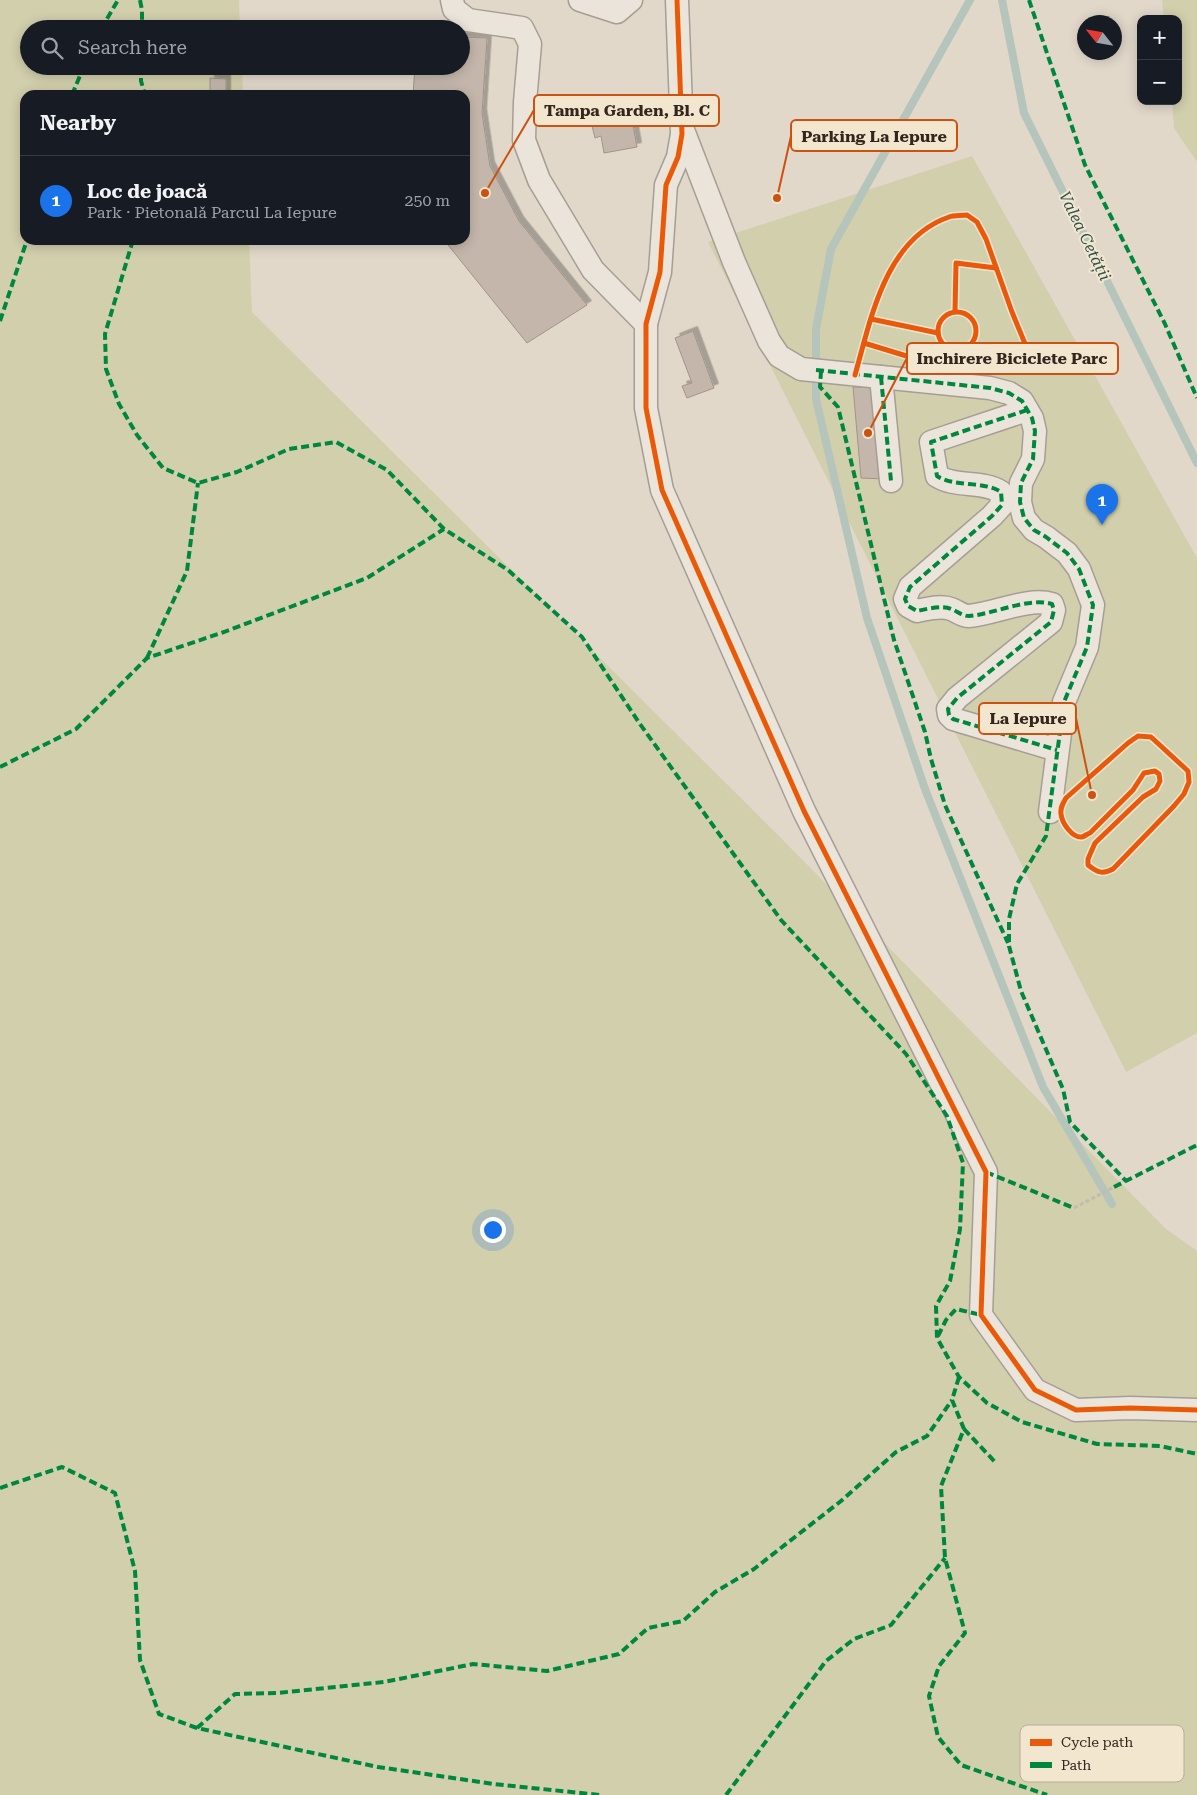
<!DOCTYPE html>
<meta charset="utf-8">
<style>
:root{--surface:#171b24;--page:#20242c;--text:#f1f3f6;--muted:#9ea1a6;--line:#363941;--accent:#1a73e8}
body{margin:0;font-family:"Roboto Serif",serif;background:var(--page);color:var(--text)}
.controls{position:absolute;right:15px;top:15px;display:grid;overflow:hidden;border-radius:10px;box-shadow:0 2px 12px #0003}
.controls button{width:45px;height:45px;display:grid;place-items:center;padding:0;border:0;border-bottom:1px solid var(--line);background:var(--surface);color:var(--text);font:25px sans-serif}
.compass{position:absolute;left:1077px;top:15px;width:45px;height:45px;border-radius:50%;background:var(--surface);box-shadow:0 2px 12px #0003;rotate:301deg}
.you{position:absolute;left:492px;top:1229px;width:18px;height:18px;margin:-12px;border:4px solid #fff;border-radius:50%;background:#1a73e8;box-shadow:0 0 0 8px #1a73e833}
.badge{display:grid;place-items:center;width:32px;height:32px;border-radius:50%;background:var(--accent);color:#fff;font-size:16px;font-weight:700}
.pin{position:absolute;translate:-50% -41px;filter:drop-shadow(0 1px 2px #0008)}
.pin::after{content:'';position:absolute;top:26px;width:18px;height:15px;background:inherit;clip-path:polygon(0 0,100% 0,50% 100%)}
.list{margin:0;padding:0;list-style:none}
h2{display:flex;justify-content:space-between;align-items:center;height:65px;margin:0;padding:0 20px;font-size:21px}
h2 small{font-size:16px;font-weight:400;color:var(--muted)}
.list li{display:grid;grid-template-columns:32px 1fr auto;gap:15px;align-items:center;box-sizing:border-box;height:90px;padding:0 20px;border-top:1px solid var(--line)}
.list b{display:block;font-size:19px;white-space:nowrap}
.list p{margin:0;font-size:16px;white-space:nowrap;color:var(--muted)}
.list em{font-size:16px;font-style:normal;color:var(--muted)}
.icon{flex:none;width:28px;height:28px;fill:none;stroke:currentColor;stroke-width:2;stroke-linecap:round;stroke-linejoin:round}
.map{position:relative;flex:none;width:1197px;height:1795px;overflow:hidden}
.search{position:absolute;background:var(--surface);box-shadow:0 2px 12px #0003;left:20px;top:20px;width:450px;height:55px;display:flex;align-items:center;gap:12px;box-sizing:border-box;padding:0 18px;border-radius:28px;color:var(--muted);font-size:19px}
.panel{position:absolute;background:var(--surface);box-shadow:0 2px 12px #0003;left:20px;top:90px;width:450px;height:155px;border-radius:15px}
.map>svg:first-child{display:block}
</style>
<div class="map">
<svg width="1197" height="1795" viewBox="0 0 1197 1795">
<defs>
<filter id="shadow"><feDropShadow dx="4.5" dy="-4.5" stdDeviation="0" flood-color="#0004"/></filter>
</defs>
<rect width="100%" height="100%" fill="#e1d8ca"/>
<g fill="#d2cfad">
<path d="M0,0H239L240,29H29V66H242L243,95H25V240H249L252,312L776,833L1166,1229L1197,1251V1795H0Z"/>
<path d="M1162,0H1197V162L1174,128L1172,101H1178V19H1164Z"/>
<path d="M972,156L1197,558V1033L1126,1072L708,242Z"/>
</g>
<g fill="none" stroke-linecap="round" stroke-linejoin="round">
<g stroke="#b6c5bb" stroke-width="8">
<path d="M970,0L831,249L816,329V399L867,618L925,789L1043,1087L1112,1204"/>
<path d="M1002,0L1024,113L1197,463"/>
</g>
</g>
<g fill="#c4b6ab" stroke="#a1948a" filter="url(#shadow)">
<path d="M461,37L487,38L482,113L490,166L519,221L587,305L527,343L444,240H465V95H413L415,66H461Z"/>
<path d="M210,78L226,79V95H210Z"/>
<path d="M629,103L637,147L604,153L601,136L595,138L592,126L598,124L596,110Z"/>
<path d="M693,331L714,388L687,398L682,386L692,383L675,338Z"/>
<path d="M853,387H874L884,479L861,478Z"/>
</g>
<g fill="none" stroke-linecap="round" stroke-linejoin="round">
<g stroke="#a69e94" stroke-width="25">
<g id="street">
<path d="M452,0L454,9L468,20L522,28L530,44L525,102L524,140L539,180L593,270L646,324"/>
<path d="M580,0L617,12L631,0"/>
<path d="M677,0L682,134L678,157L666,185L660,272L646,324V408L662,490L804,811L986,1172L981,1315L1035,1390L1076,1410L1130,1408L1197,1410"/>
<path d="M683,130L734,262L769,341L779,356L801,369L990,388L1009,393L1022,401L1032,418L1035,431L1033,459L1021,483L1020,502L1024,518L1034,530L1046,537L1067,553L1079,569L1093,605L1087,647L1064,702L1050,812"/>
<path d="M881,377L891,481"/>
<path d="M1027,410L931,442L937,476C956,488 982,480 1001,492L1002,505L992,516L910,587L905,599L908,606L917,611C927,609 941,605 951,609C957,611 962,616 969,616C995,614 1027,597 1052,604L1054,610L1051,622L957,698L948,709L949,715L953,719L1057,750"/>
</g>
</g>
<path stroke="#c2bbb2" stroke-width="3" stroke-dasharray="4 2.5" stroke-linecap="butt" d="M1074,1208L1114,1187"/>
<use href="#street" stroke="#eae4db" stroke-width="22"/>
<g stroke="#00873e" stroke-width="4" stroke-dasharray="8 4" stroke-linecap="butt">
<path d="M140,0L142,10V29"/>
<path d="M1029,0L1085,165L1165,324L1197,398"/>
<path d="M101,29L118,0"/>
<path d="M141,66V81L145,95"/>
<path d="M72,95L84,66"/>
<path d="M133,240L105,334L106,369L119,404L137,435L163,468L198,483L237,472L289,449L336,442L387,470L444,529L508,570L582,637L640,724L781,920L906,1054L947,1116L963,1163L960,1229L950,1281L936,1306L937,1338L959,1377L987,1403L1022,1422L1097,1444L1160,1446L1197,1454"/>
<path d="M0,321L27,240"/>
<path d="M816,370L990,388L1009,393L1022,401L1032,418L1035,431L1033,459L1021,483L1020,502L1024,518L1034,530L1046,537L1067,553L1079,569L1093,605L1087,647L1064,702L1046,836L1017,884L1009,919V946L1021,991L1063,1089L1070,1122L1126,1181"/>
<path d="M821,371L820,387L838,407L894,640L925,732L931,759L945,805L1008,943"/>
<path d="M881,377L891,481"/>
<path d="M1027,410L931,442L937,476C956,488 982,480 1001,492L1002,505L992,516L910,587L905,599L908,606L917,611C927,609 941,605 951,609C957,611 962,616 969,616C995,614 1027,597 1052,604L1054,610L1051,622L957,698L948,709L949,715L953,719L1057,750"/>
<path d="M147,658L187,571L198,483"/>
<path d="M0,767L76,729L147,658L224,632L367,578L444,529"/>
<path d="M986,1172L1074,1208"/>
<path d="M1114,1187L1197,1145"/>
<path d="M938,1336L946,1320L956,1309L981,1315"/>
<path d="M959,1377L952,1400L964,1429L941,1486L945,1558L965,1633L939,1666L929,1696L938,1737L961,1765L1047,1795"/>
<path d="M964,1429L996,1463"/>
<path d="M0,1488L62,1467L115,1493L135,1571L140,1660L159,1714L197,1728L378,1767L494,1784L600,1795"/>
<path d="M197,1728L235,1694L277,1693L384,1682L473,1664L547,1671L619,1654L648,1628L683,1621L715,1592L754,1569L841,1501L896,1452L927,1436L952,1400"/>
<path d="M726,1795L826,1661L854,1639L891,1625L945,1558"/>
</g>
<g stroke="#f3e6cf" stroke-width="8">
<g id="cycleway">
<path d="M677,0L682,134L678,157L666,185L660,272L646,324V408L662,490L804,811L986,1172L981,1315L1035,1390L1076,1410L1130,1408L1197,1410"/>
<path d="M955,312L956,263L996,268"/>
<circle cx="957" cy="331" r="19"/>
<path d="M871,319L938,333"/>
<path d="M855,375C871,319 885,239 949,217C954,215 961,216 967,215L977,222L986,239L1012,312L1026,346L1024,360L1017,366L1003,370L979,369L923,361L864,343"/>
<path d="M1138,736L1151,737L1188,771L1189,782L1184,794L1174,806L1113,869C1102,875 1097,872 1088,865V859L1095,843L1143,797L1156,789L1160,781L1159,774L1155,771L1144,773L1133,790L1090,833C1087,834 1085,836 1082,837C1072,838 1062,823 1061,814C1060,808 1063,803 1066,798L1128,743Z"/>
</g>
</g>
<use href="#cycleway" stroke="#e8590c" stroke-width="5"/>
</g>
<g text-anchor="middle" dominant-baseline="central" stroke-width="4" stroke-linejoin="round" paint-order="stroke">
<g font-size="16" font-style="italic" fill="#2d524e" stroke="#f3e6cf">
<text transform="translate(1085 236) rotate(64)">Valea Cetății</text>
</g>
</g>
<rect x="1020" y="1725" width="164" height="57" rx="8" fill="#f3e6cf" stroke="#b9ac9a" stroke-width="1"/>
<rect x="1030" y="1739" width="22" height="7" fill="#e8590c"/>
<rect x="1030" y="1762" width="22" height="6" fill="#00873e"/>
<g font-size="14" fill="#33261d">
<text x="1061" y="1747">Cycle path</text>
<text x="1061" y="1770">Path</text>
</g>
<path fill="none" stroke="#cd510f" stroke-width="2" d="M485 193L534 110M777 198L791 136M868 433L907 358M1092 795L1076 718"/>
<g fill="#cd510f" stroke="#f3e6cf" stroke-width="2">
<circle cx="485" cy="193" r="5"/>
<circle cx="777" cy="198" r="5"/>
<circle cx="868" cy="433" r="5"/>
<circle cx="1092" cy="795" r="5"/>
</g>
<g fill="#f3e6cf" stroke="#cd510f" stroke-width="2">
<rect x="534" y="95" width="185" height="31" rx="5"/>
<rect x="791" y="120" width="166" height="31" rx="5"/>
<rect x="907" y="343" width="211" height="31" rx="5"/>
<rect x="979" y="703" width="97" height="31" rx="5"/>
</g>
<g font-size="16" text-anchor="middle" font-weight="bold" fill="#33261d">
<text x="627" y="116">Tampa Garden, Bl. C</text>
<text x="874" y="142">Parking La Iepure</text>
<text x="1012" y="364">Inchirere Biciclete Parc</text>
<text x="1028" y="724">La Iepure</text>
</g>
</svg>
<div class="controls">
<button>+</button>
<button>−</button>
</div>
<svg class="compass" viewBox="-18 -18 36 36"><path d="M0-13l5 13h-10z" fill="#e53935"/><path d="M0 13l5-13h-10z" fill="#9ea1a6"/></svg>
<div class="you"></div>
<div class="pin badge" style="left:1102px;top:525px">1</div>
<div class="search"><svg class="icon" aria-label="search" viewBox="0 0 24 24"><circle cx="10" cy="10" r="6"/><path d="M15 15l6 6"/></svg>Search here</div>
<section class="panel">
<h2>Nearby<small></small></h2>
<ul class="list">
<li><span class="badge">1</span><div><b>Loc de joacă</b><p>Park · Pietonalǎ Parcul La Iepure</p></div><em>250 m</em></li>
</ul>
</section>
</div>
